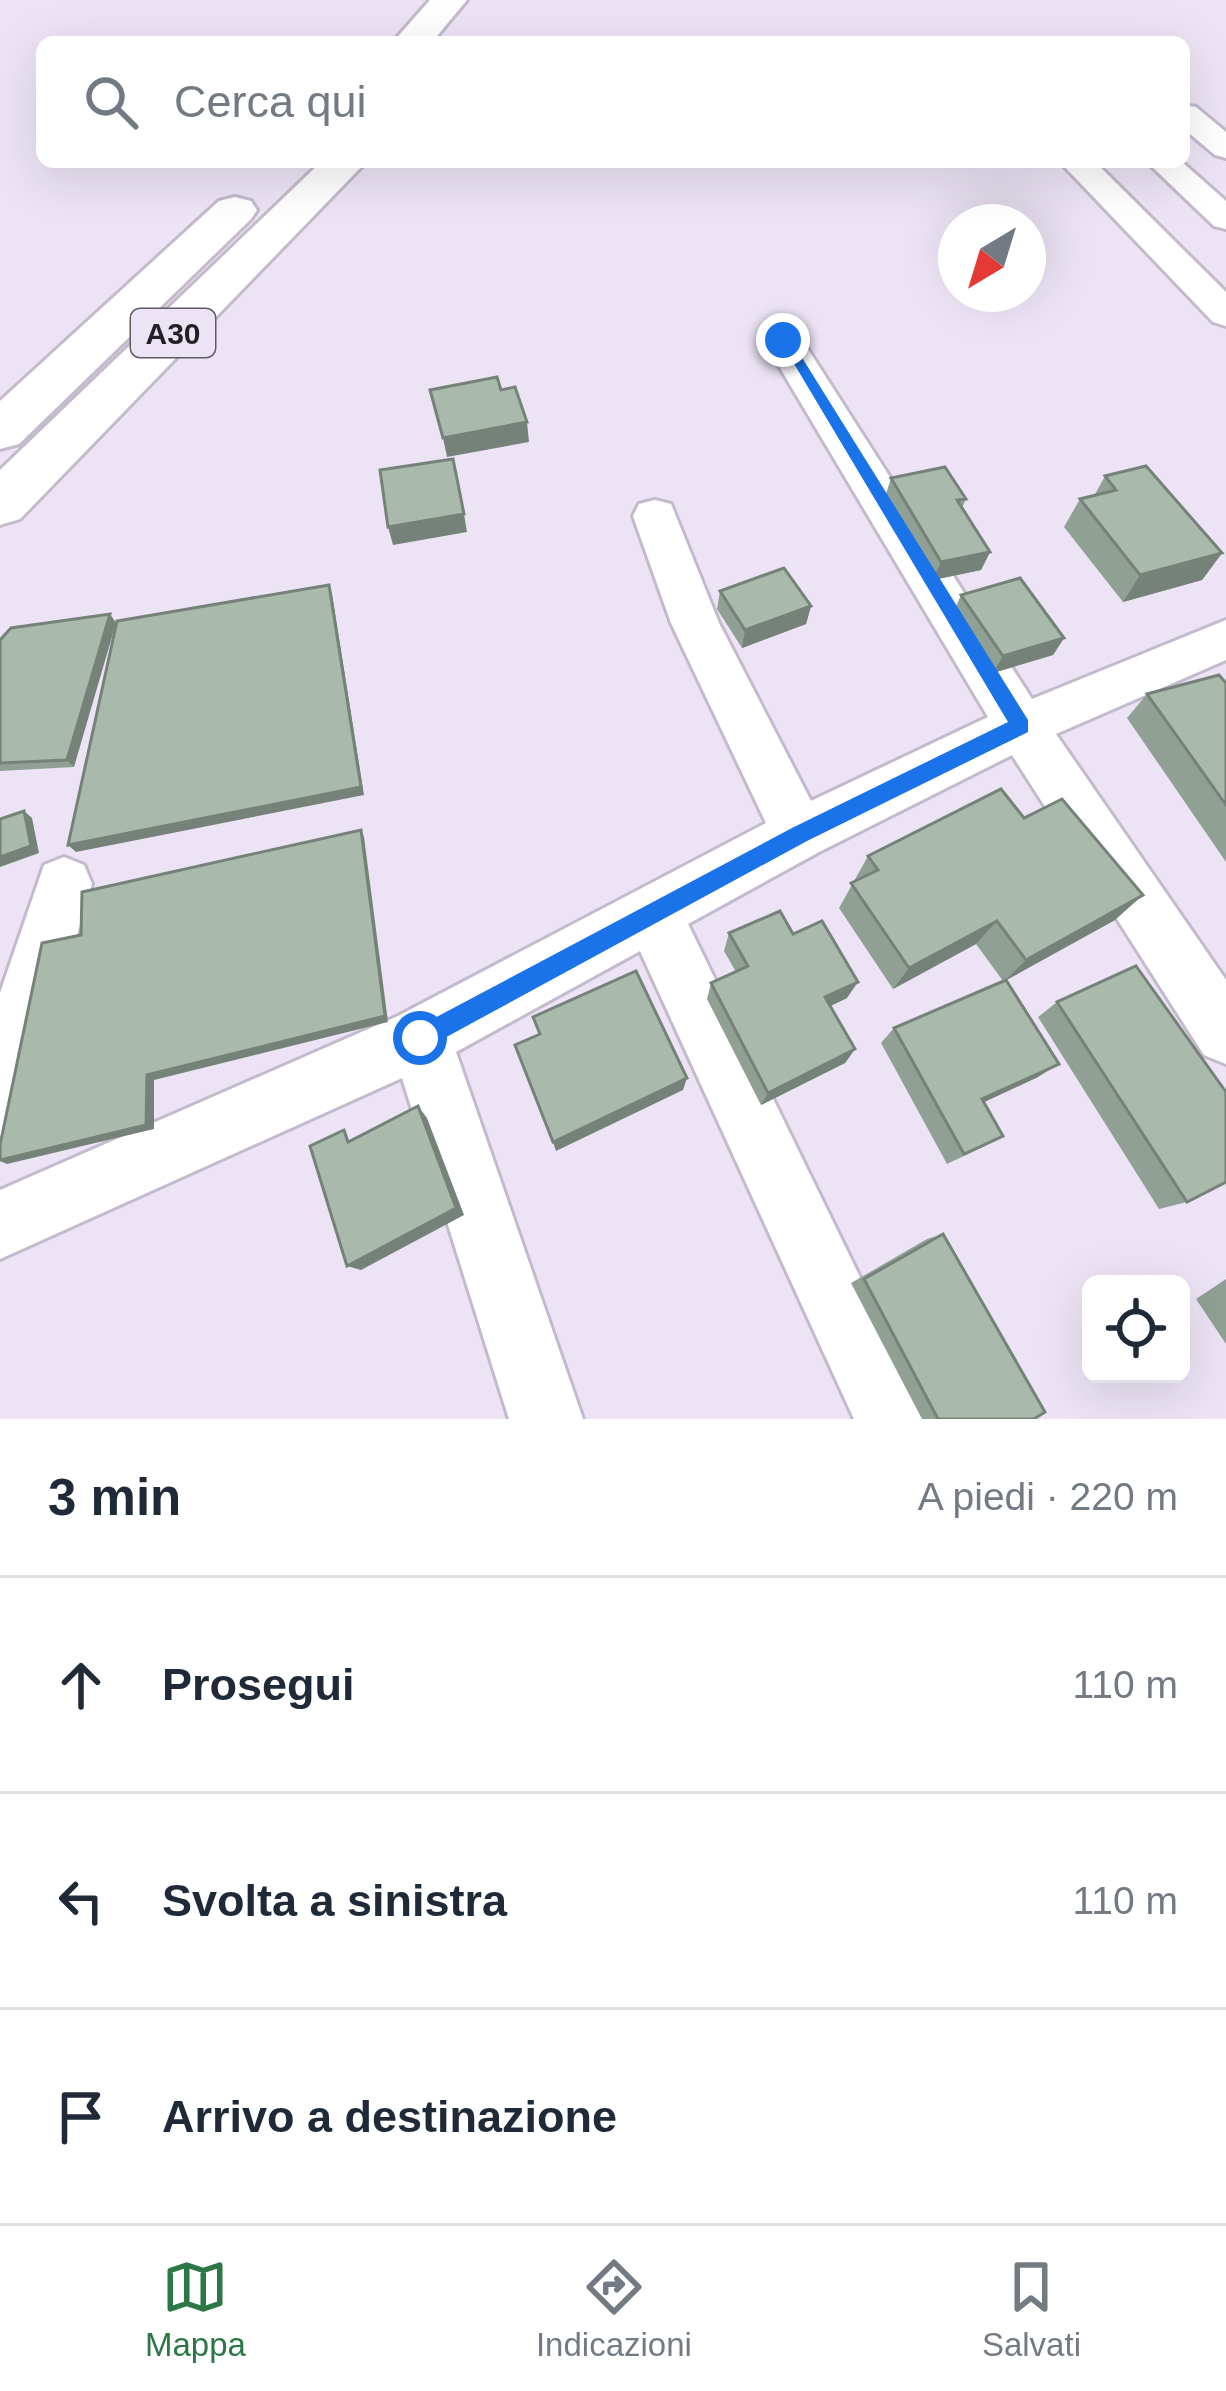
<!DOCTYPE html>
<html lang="it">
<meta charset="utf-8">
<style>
:root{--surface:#fff;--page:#f2f2f3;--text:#1f2937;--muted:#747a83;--line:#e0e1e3;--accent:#2b7746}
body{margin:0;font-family:Helvetica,sans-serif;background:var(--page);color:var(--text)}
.controls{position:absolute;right:36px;bottom:36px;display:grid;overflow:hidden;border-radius:18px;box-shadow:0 12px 48px #0002}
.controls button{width:108px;height:108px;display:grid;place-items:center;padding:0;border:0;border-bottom:3px solid var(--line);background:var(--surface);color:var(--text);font:60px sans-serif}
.compass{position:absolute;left:938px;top:204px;width:108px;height:108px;border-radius:50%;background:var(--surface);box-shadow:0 12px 48px #0002;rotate:218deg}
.stop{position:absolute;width:36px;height:36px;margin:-27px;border:9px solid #1a73e8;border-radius:50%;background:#fff}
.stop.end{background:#1a73e8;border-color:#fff;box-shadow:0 3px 12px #0008}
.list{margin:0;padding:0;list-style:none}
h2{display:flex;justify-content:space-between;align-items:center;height:156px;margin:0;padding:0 48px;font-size:51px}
h2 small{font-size:39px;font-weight:400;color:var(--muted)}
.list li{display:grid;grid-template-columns:78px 1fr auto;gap:36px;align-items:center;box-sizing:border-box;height:216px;padding:0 48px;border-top:3px solid var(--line)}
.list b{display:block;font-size:45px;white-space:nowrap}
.list em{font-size:39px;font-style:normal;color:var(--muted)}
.icon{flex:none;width:66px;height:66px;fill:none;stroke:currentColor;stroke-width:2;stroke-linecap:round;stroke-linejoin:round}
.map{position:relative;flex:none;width:1226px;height:1419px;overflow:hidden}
.search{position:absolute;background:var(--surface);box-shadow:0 12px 48px #0002;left:36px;right:36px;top:36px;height:132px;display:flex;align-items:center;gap:30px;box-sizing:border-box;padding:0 42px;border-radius:18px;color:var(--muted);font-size:45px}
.sheet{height:804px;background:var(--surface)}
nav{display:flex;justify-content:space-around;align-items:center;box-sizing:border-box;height:168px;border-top:3px solid var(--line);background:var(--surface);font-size:33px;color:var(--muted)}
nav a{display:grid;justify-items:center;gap:6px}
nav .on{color:var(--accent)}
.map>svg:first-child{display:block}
</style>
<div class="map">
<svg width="1226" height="1419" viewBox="0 0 1226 1419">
<rect width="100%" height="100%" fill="#ece4f5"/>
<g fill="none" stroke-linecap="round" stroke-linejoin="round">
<g stroke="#c3bbcc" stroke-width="6">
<g id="minor">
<path d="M1184,105L1196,107L1226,132V158L1215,155L1184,129Z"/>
<path d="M1060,162H1095L1226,292V326L1213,322Z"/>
<path d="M1147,162H1182L1226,201V229L1214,226Z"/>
<path d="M783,329L797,332L1032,699L1226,620V660L1056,734L1226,980V1064L1204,1055L1012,755L819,852L688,924L929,1419H854L640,951L456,1052L583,1419H509L402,1078L0,1259V1190L398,1016L766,823L671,623L633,516L639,504L655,500L671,504L719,623L811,801L988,717L764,341L769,332Z"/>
<path d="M64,857L84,865L92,884L42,1055L32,1123L23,1146L0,1155V993L44,865Z"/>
</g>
</g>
<g stroke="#c3bbcc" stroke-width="6">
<g id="highway">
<path d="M430,0H467L432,42H393Z"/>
<path d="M321,162H366L20,519L0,525V470Z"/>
<path d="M235,197L251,201L257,210L251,219L19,444L0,449V401L219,201Z"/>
</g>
</g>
<use href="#minor" fill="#fff" fill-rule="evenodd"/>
<use href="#highway" fill="#fff" fill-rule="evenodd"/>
</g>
<g fill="#91a095">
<path d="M1105,476L1222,553L1202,580L1123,602L1064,527L1080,499L1094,496Z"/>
<path d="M891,478L966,499L962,508L990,552L981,570L933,580L885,497Z"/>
<path d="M720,591L811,606L806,624L742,648L717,609Z"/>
<path d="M961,595L1064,638L1053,655L993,673L953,613Z"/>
<path d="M0,640L74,767L0,771Z"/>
<path d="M1226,683V862L1127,718L1147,694Z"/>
<path d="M1024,818L1115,920L1006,980L1038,1077L984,1102L985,1146L947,1164L881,1043L894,1028L1003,981L976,944L893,989L839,908L868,856Z"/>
<path d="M729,933L793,934L847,998L830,1006L855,1049L845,1063L761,1105L707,999L711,983L736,972L724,951Z"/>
<path d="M1057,1002L1187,1202L1159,1209L1038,1017Z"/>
<path d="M943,1234L1034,1419H922L851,1283L927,1239Z"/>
<path d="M1226,1279V1344L1196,1299Z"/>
</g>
<g fill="#768279">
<path d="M527,422L529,442L447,457L443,438Z"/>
<path d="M464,514L467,532L393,545L388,527Z"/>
<path d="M990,552L981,570L933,580L941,562Z"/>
<path d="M1222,553L1202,580L1123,602L1140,575Z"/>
<path d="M329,585L332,594L364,795L76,852L68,845Z"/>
<path d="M811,606L806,624L742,648L745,630Z"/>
<path d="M110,614L116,623L74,767L67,760Z"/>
<path d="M1064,638L1053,655L993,673L1003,656Z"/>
<path d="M24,811L32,818L39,853L0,867V857Z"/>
<path d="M361,830L364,837L388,1022L154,1080V1129L7,1164L0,1161V1160L147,1075Z"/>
<path d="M1143,895L1115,920L1003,982L1026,960Z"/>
<path d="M997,921L976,944L893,989L909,968Z"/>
<path d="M858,982L847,998L816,1013L825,997Z"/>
<path d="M855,1049L845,1063L761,1105L768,1093Z"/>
<path d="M1059,1064L1038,1077L965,1111L982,1099Z"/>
<path d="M687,1078L683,1090L556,1151L553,1142Z"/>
<path d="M418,1106L427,1118L464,1215L361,1270L347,1266Z"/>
</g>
<g fill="#a9baad" stroke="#768279" stroke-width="3">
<path d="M497,377L501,390L515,387L527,422L443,438L430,390Z"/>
<path d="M453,459L464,514L388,527L380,470Z"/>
<path d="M1146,466L1222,553L1140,575L1080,499L1116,490L1105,476Z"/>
<path d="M945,467L966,499L957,500L990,552L941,562L891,478Z"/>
<path d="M784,568L811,606L745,630L720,591Z"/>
<path d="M1020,578L1064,638L1003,656L961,595Z"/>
<path d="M329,585L361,787L68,845L117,621Z"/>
<path d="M110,614L67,760L0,763V640L11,628Z"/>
<path d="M1219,675L1226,683V805L1147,694Z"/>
<path d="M1001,789L1024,818L1062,799L1143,895L1026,960L997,921L909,968L851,883L878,870L868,856Z"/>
<path d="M24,811L31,846L0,857V819Z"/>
<path d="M361,830L385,1016L147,1075L146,1125L0,1160V1145L42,943L81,935L82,892Z"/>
<path d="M780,911L793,934L822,921L858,982L825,997L855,1049L768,1093L711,983L748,966L729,933Z"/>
<path d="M1136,966L1226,1092V1182L1187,1202L1057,1002Z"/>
<path d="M636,971L687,1078L553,1142L515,1045L540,1034L533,1017Z"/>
<path d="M1006,980L1059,1064L982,1099L1003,1136L964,1154L894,1028Z"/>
<path d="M418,1106L456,1208L347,1266L310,1146L344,1130L348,1142Z"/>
<path d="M943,1234L1045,1412L1034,1419H938L864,1279Z"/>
</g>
<path fill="#1a73e8" d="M778,337L791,340L1028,720V732L807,841L428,1047H412V1030L792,828L1008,722Z"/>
<g text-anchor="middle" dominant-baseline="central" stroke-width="9" stroke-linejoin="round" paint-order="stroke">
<rect fill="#ece4f5" stroke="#5f5a63" stroke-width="3" x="131" y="309" width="84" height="48" rx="9"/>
<g font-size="30" font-weight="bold" fill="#221f25">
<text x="173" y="333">A30</text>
</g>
</g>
</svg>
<div class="controls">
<button><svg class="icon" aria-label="locate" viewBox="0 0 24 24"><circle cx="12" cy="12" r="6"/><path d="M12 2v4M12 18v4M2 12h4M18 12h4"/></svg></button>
</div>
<svg class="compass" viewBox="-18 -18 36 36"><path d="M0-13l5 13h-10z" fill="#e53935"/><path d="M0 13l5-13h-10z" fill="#747a83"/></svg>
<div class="stop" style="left:420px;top:1038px"></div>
<div class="stop end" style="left:783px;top:340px"></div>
<div class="search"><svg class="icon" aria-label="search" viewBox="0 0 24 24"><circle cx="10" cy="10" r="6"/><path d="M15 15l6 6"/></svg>Cerca qui</div>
</div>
<section class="sheet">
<h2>3 min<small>A piedi · 220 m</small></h2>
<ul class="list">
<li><svg class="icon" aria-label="ahead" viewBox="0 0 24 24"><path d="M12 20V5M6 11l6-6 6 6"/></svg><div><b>Prosegui</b></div><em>110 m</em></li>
<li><svg class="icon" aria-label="left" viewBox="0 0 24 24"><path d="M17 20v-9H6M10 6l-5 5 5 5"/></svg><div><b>Svolta a sinistra</b></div><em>110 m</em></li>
<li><svg class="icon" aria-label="arrive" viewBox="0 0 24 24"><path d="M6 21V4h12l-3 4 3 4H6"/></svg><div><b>Arrivo a destinazione</b></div></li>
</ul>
</section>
<nav>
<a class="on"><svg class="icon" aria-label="map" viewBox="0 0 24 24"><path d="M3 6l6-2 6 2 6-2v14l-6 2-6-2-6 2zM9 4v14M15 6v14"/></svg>Mappa</a>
<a><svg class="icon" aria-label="directions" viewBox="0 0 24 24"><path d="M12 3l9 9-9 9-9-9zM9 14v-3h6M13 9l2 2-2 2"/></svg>Indicazioni</a>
<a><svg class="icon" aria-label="saved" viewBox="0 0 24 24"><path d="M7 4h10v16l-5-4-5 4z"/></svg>Salvati</a>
</nav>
